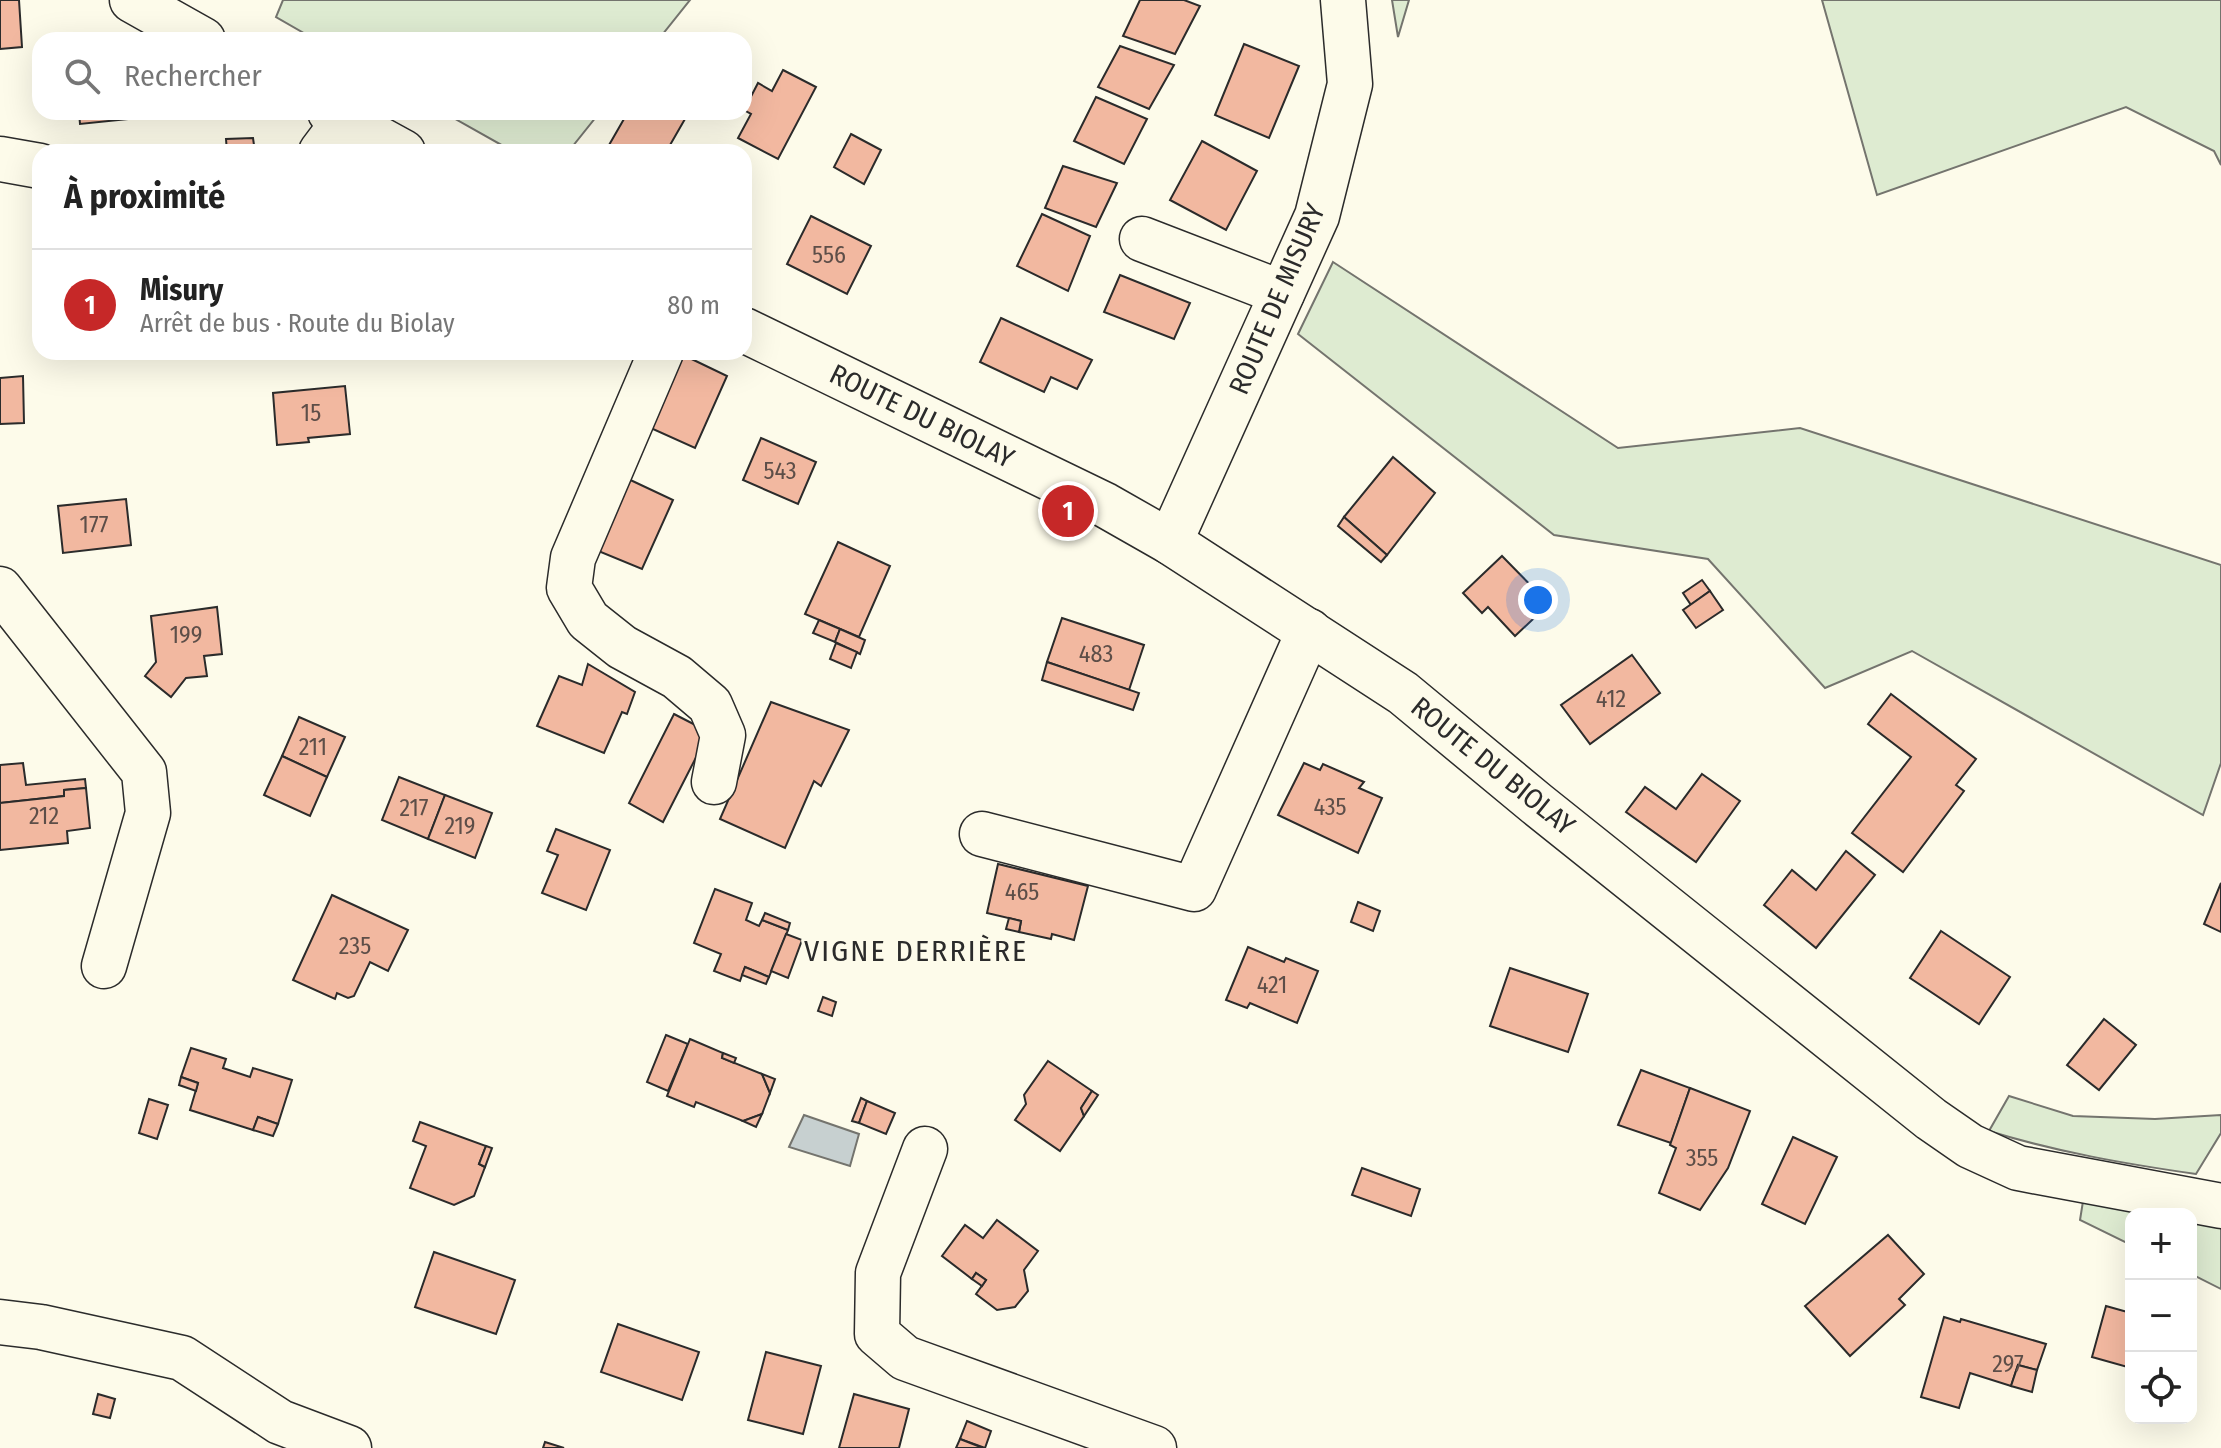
<!DOCTYPE html>
<html lang="fr">
<meta charset="utf-8">
<style>
:root{--surface:#fff;--page:#f2f2f2;--text:#222;--muted:#767676;--line:#e0e0e0;--accent:#c62828}
body{margin:0;font-family:"Fira Sans Condensed",sans-serif;background:var(--page);color:var(--text)}
.controls{position:absolute;right:24px;bottom:24px;display:grid;overflow:hidden;border-radius:16px;box-shadow:0 8px 32px #0002}
.controls button{width:72px;height:72px;display:grid;place-items:center;padding:0;border:0;border-bottom:2px solid var(--line);background:var(--surface);color:var(--text);font:40px sans-serif}
.you{position:absolute;left:1538px;top:600px;width:28px;height:28px;margin:-20px;border:6px solid #fff;border-radius:50%;background:#1a73e8;box-shadow:0 0 0 12px #1a73e833}
.badge{display:grid;place-items:center;width:52px;height:52px;border-radius:50%;background:var(--accent);color:#fff;font-size:26px;font-weight:700}
.pin{position:absolute;translate:-50% -50%;border:4px solid #fff;box-shadow:0 2px 8px #0006}
.list{margin:0;padding:0;list-style:none}
h2{display:flex;justify-content:space-between;align-items:center;height:104px;margin:0;padding:0 32px;font-size:34px}
h2 small{font-size:26px;font-weight:400;color:var(--muted)}
.list li{display:grid;grid-template-columns:52px 1fr auto;gap:24px;align-items:center;box-sizing:border-box;height:112px;padding:0 32px;border-top:2px solid var(--line)}
.list b{display:block;font-size:30px;white-space:nowrap}
.list p{margin:0;font-size:26px;white-space:nowrap;color:var(--muted)}
.list em{font-size:26px;font-style:normal;color:var(--muted)}
.icon{flex:none;width:44px;height:44px;fill:none;stroke:currentColor;stroke-width:2;stroke-linecap:round;stroke-linejoin:round}
.map{position:relative;flex:none;width:2221px;height:1448px;overflow:hidden}
.search{position:absolute;background:var(--surface);box-shadow:0 8px 32px #0002;left:32px;top:32px;width:720px;height:88px;display:flex;align-items:center;gap:20px;box-sizing:border-box;padding:0 28px;border-radius:24px;color:var(--muted);font-size:30px}
.panel{position:absolute;background:var(--surface);box-shadow:0 8px 32px #0002;left:32px;top:144px;width:720px;height:216px;border-radius:24px}
.map>svg:first-child{display:block}
</style>
<div class="map">
<svg width="2221" height="1448" viewBox="0 0 2221 1448">
<rect width="100%" height="100%" fill="#fdfbea"/>
<g fill="#deebd1" stroke="#74746e" stroke-width="2">
<path d="M283,0H690L658,40H316L276,17Z"/>
<path d="M1392,0H1409L1398,37Z"/>
<path d="M1822,0H2221V165L2214,151L2126,107L1877,195Z"/>
<path d="M443,112H600L568,152H514Z"/>
<path d="M1333,262L1618,448L1800,428L2221,565V763L2203,815L1912,651L1825,688L1708,559L1554,535L1298,334Z"/>
<path d="M2009,1096L2073,1116L2155,1119L2221,1115V1133L2196,1174C2126,1164 2057,1152 1989,1131Z"/>
<path d="M2084,1195L2174,1214H2131V1245L2080,1220Z"/>
<path d="M2191,1218L2221,1224V1289L2191,1274Z"/>
</g>
<path fill="#c7d0d0" stroke="#74746e" stroke-width="2" d="M804,1115L859,1134L850,1166L789,1147Z"/>
<g fill="#f2b8a0" stroke="#2b2b2b" stroke-width="2">
<path d="M0,0H19L22,47L0,49Z"/>
<path d="M1140,0H1184L1200,6L1175,54L1123,36Z"/>
<path d="M1244,44L1299,66L1269,138L1215,115Z"/>
<path d="M1120,46L1174,65L1149,109L1098,87Z"/>
<path d="M783,70L816,87L778,159L738,138L751,114L744,110L758,83L772,91Z"/>
<path d="M1096,97L1147,119L1124,164L1074,141Z"/>
<path d="M79,112H147V117L80,124Z"/>
<path d="M628,112H689L666,152H605Z"/>
<path d="M851,134L881,150L864,184L834,167Z"/>
<path d="M253,138L255,152H227L226,139Z"/>
<path d="M1202,141L1257,171L1226,230L1170,200Z"/>
<path d="M1063,166L1117,183L1096,227L1045,208Z"/>
<path d="M1042,214L1090,236L1068,291L1017,266Z"/>
<path d="M811,216L871,246L847,294L787,264Z"/>
<path d="M35,244H40L39,290Z"/>
<path d="M1120,275L1190,303L1174,339L1104,312Z"/>
<path d="M1001,318L1092,360L1077,389L1051,377L1044,392L980,362Z"/>
<path d="M677,352L727,376L695,448L644,425Z"/>
<path d="M23,376L24,423L0,424V378Z"/>
<path d="M345,386L350,434L308,438L309,442L277,445L273,393Z"/>
<path d="M761,438L816,462L798,504L743,480Z"/>
<path d="M1393,457L1435,493L1387,555L1344,517Z"/>
<path d="M624,477L673,500L642,569L591,548Z"/>
<path d="M126,499L131,545L63,553L58,506Z"/>
<path d="M1344,517L1387,555L1381,562L1338,526Z"/>
<path d="M838,542L890,566L859,637L805,614Z"/>
<path d="M1502,556L1549,604L1515,636L1488,607L1482,613L1463,593Z"/>
<path d="M1702,580L1710,591L1691,605L1683,593Z"/>
<path d="M1710,591L1723,610L1696,628L1683,610Z"/>
<path d="M217,607L222,654L204,656L207,676L186,678L171,697L145,676L156,662L151,616Z"/>
<path d="M1062,618L1144,645L1129,690L1047,662Z"/>
<path d="M819,620L840,629L835,642L813,633Z"/>
<path d="M840,629L865,640L860,654L835,642Z"/>
<path d="M836,643L857,652L851,668L830,659Z"/>
<path d="M1632,655L1660,693L1590,744L1561,705Z"/>
<path d="M1047,662L1139,693L1133,710L1042,680Z"/>
<path d="M588,664L635,692L627,714L622,712L604,753L537,726L559,676L582,685Z"/>
<path d="M1891,694L1976,759L1956,785L1964,791L1903,872L1852,833L1911,757L1868,724Z"/>
<path d="M771,702L849,730L821,786L814,781L785,848L720,819Z"/>
<path d="M674,714L709,732L663,822L629,803Z"/>
<path d="M299,717L345,737L327,777L282,756Z"/>
<path d="M282,756L327,777L310,816L264,795Z"/>
<path d="M23,763L26,785L85,779L86,788L64,790V796L0,803V765Z"/>
<path d="M1304,763L1320,770L1323,764L1364,782L1359,788L1382,798L1358,853L1278,815Z"/>
<path d="M1702,774L1740,801L1696,862L1626,812L1645,787L1676,809Z"/>
<path d="M399,777L445,795L428,839L382,820Z"/>
<path d="M86,788L90,828L67,831L68,843L0,850V803L64,796V790Z"/>
<path d="M445,795L492,813L475,858L428,839Z"/>
<path d="M556,829L610,850L586,910L542,893L558,855L547,851Z"/>
<path d="M1846,851L1875,875L1816,948L1764,905L1792,870L1816,890Z"/>
<path d="M998,864L1088,886L1074,940L1052,934L1051,939L1019,932L1021,921L987,913Z"/>
<path d="M2221,883V932L2204,924Z"/>
<path d="M715,889L752,903L746,920L759,926L762,920L788,930L769,977L745,967L740,981L714,971L721,954L694,943Z"/>
<path d="M332,895L408,930L388,971L370,962L354,996L348,998L337,993L335,999L293,980Z"/>
<path d="M1358,902L1380,911L1373,931L1351,922Z"/>
<path d="M765,913L790,923L788,930L762,920Z"/>
<path d="M1009,918L1021,921L1019,932L1006,929Z"/>
<path d="M1941,931L2010,977L1979,1024L1910,978Z"/>
<path d="M786,934L802,940L788,978L771,971Z"/>
<path d="M1248,947L1284,962L1286,958L1318,971L1297,1023L1250,1003L1247,1008L1226,1000Z"/>
<path d="M745,967L769,977L766,984L742,975Z"/>
<path d="M1510,968L1588,994L1568,1052L1490,1026Z"/>
<path d="M823,997L836,1002L832,1016L818,1011Z"/>
<path d="M2104,1019L2136,1045L2099,1090L2067,1065Z"/>
<path d="M666,1035L688,1044L668,1091L647,1082Z"/>
<path d="M690,1039L723,1053L722,1058L762,1074L770,1093L762,1114L743,1121L696,1102L694,1107L667,1096Z"/>
<path d="M191,1048L226,1059L223,1068L250,1077L253,1068L292,1080L278,1124L258,1117L253,1130L190,1110L198,1083L181,1077Z"/>
<path d="M723,1053L736,1058L734,1063L722,1058Z"/>
<path d="M1048,1061L1092,1091L1081,1108L1084,1116L1060,1151L1015,1120L1026,1104L1024,1095Z"/>
<path d="M1641,1070L1690,1088L1671,1143L1618,1125Z"/>
<path d="M762,1074L775,1079L770,1093Z"/>
<path d="M181,1077L198,1083L196,1091L179,1085Z"/>
<path d="M1690,1088L1750,1111L1728,1168L1700,1210L1659,1193L1676,1148L1670,1145Z"/>
<path d="M1092,1091L1098,1095L1084,1116L1081,1108Z"/>
<path d="M861,1098L867,1101L859,1123L852,1121Z"/>
<path d="M149,1099L168,1105L157,1139L139,1133Z"/>
<path d="M867,1101L895,1113L886,1134L859,1123Z"/>
<path d="M762,1114L756,1127L743,1121Z"/>
<path d="M258,1117L278,1124L273,1136L253,1130Z"/>
<path d="M420,1122L486,1146L479,1164L485,1167L474,1196L454,1205L410,1188L426,1146L413,1141Z"/>
<path d="M1793,1137L1837,1157L1805,1224L1762,1204Z"/>
<path d="M486,1146L492,1148L485,1167L479,1164Z"/>
<path d="M1362,1168L1420,1189L1411,1216L1352,1195Z"/>
<path d="M997,1220L1038,1251L1024,1270L1028,1291L1015,1307L997,1310L976,1294L986,1280L976,1273L972,1279L942,1256L965,1225L983,1238Z"/>
<path d="M1888,1235L1924,1274L1899,1299L1905,1305L1850,1356L1805,1306Z"/>
<path d="M434,1252L515,1280L496,1334L415,1307Z"/>
<path d="M976,1273L986,1280L982,1286L972,1279Z"/>
<path d="M2106,1306L2131,1313V1368L2092,1357Z"/>
<path d="M1944,1317L1960,1322L1961,1319L2046,1344L2037,1370L2018,1365L2011,1386L1970,1373L1959,1408L1921,1397Z"/>
<path d="M618,1324L699,1352L682,1400L601,1372Z"/>
<path d="M766,1352L821,1366L803,1434L748,1420Z"/>
<path d="M2018,1365L2037,1370L2032,1392L2011,1386Z"/>
<path d="M98,1394L115,1399L110,1418L93,1414Z"/>
<path d="M854,1394L909,1409L899,1448H839Z"/>
<path d="M967,1421L991,1431L985,1448L960,1439Z"/>
<path d="M960,1439L983,1448H956Z"/>
<path d="M545,1442L564,1448H543Z"/>
</g>
<g fill="none" stroke-linecap="round" stroke-linejoin="round">
<g stroke="#2b2b2b" stroke-width="47">
<g id="minor">
<path d="M132,0L203,40"/>
<path d="M330,112L403,152"/>
<path d="M321,152L345,120"/>
<path d="M0,159L40,166"/>
<path d="M1142,239L1282,293"/>
<path d="M744,330L1105,505L1170,542L1403,693L1537,804L1931,1119L1970,1146L2018,1168L2221,1206"/>
<path d="M661,352L573,558L569,588L588,620L622,647L677,677L710,705L723,735L714,782"/>
<path d="M1170,542L1317,216L1350,84L1343,0"/>
<path d="M0,589L144,772L148,813L104,966"/>
<path d="M982,834L1194,889L1309,631"/>
<path d="M925,1149L878,1273L877,1334L905,1358L1154,1448"/>
<path d="M0,1322L41,1327L182,1358L280,1422L349,1448"/>
</g>
</g>
<use href="#minor" stroke="#fdfbea" stroke-width="44"/>
</g>
<g text-anchor="middle" dominant-baseline="central" stroke-width="6" stroke-linejoin="round" paint-order="stroke">
<g font-size="24" fill="#5d4e48">
<text x="829" y="255">556</text>
<text x="311" y="413">15</text>
<text x="780" y="471">543</text>
<text x="94" y="525">177</text>
<text x="186" y="635">199</text>
<text x="1096" y="654">483</text>
<text x="1611" y="699">412</text>
<text x="313" y="747">211</text>
<text x="1330" y="807">435</text>
<text x="414" y="808">217</text>
<text x="44" y="816">212</text>
<text x="460" y="826">219</text>
<text x="1022" y="892">465</text>
<text x="355" y="946">235</text>
<text x="1272" y="985">421</text>
<text x="1702" y="1158">355</text>
<text x="2008" y="1364">297</text>
</g>
<g font-size="28" fill="#2b2b2b" stroke="#fdfbea">
<text transform="translate(1277 299) rotate(-67)">ROUTE DE MISURY</text>
<text transform="translate(922 416) rotate(26)">ROUTE DU BIOLAY</text>
<text transform="translate(1493 766) rotate(39)">ROUTE DU BIOLAY</text>
</g>
<g font-size="30" letter-spacing="2" fill="#2b2b2b" stroke="#fdfbea">
<text x="916" y="951">VIGNE DERRIÈRE</text>
</g>
</g>
</svg>
<div class="controls">
<button>+</button>
<button>−</button>
<button><svg class="icon" aria-label="locate" viewBox="0 0 24 24"><circle cx="12" cy="12" r="6"/><path d="M12 2v4M12 18v4M2 12h4M18 12h4"/></svg></button>
</div>
<div class="you"></div>
<div class="pin badge" style="left:1068px;top:511px">1</div>
<div class="search"><svg class="icon" aria-label="search" viewBox="0 0 24 24"><circle cx="10" cy="10" r="6"/><path d="M15 15l6 6"/></svg>Rechercher</div>
<section class="panel">
<h2>À proximité<small></small></h2>
<ul class="list">
<li><span class="badge">1</span><div><b>Misury</b><p>Arrêt de bus · Route du Biolay</p></div><em>80 m</em></li>
</ul>
</section>
</div>
